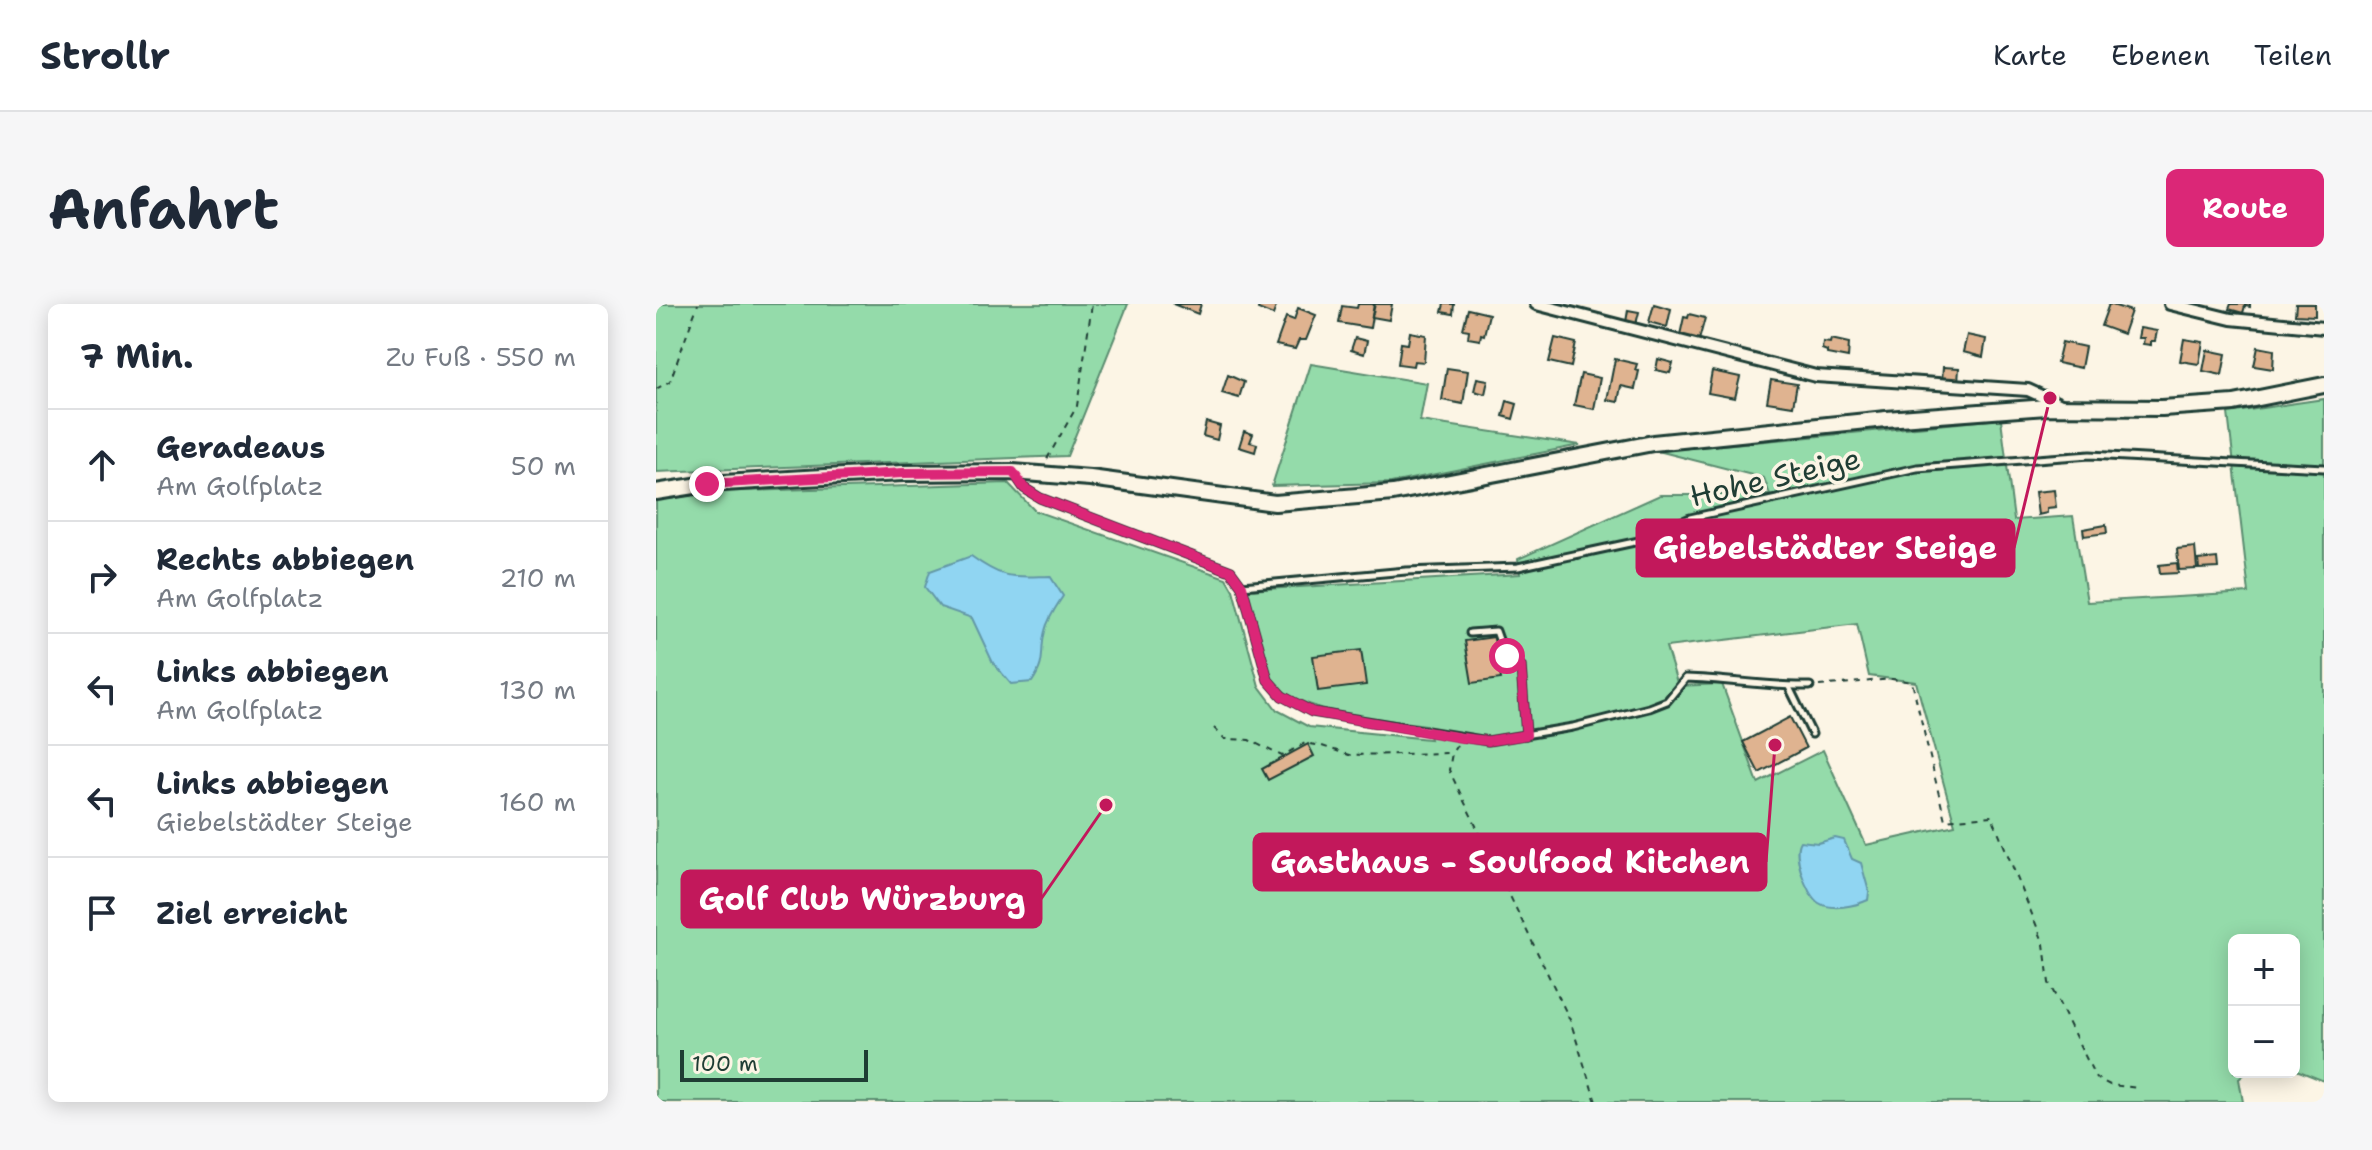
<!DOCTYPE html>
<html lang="de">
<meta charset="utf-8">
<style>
:root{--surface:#fff;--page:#f6f6f7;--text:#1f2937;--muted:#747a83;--line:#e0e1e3;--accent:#db2777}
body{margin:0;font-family:"Shantell Sans",sans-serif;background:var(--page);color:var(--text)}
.controls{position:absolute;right:24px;bottom:24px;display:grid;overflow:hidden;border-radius:12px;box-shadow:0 4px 20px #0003}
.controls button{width:72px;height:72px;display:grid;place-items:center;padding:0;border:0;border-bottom:2px solid var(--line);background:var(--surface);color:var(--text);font:40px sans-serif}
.scale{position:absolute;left:24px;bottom:20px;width:188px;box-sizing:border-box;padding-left:8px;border:4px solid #1f3d34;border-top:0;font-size:22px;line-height:28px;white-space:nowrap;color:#1f3d34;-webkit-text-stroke:6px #fcf5e5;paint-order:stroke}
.stop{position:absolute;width:24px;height:24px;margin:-18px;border:6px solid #db2777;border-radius:50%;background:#fff}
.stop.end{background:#db2777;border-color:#fff;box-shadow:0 2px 8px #0008}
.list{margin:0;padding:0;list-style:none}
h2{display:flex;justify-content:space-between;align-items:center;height:104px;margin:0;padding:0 32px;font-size:34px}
h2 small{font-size:26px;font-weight:400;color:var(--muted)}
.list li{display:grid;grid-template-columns:52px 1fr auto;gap:24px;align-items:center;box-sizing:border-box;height:112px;padding:0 32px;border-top:2px solid var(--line)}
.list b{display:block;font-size:30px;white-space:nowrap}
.list p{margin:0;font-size:26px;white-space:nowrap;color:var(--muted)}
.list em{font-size:26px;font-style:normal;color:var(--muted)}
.icon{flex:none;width:44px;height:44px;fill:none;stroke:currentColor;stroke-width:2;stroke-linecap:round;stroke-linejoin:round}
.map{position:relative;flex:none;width:1668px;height:798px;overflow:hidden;border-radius:12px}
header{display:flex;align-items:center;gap:48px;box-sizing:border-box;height:112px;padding:0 40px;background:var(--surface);border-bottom:2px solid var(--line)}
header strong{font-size:38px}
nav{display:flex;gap:44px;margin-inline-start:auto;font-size:28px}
.intro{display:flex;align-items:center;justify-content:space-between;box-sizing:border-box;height:192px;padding:0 48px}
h1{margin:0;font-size:56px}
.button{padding:20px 36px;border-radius:12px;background:var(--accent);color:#fff;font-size:28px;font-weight:700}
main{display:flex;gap:48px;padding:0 48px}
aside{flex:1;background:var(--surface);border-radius:12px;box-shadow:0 4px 20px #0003}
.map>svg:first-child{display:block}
</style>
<header>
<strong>Strollr</strong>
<nav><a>Karte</a><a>Ebenen</a><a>Teilen</a></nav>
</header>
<div class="intro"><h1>Anfahrt</h1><a class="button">Route</a></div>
<main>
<aside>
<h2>7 Min.<small>Zu Fuß · 550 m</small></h2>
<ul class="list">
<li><svg class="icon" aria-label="ahead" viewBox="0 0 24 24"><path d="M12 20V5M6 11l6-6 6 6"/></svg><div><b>Geradeaus</b><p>Am Golfplatz</p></div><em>50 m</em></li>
<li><svg class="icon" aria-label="right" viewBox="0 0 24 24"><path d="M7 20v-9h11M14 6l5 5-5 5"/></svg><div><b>Rechts abbiegen</b><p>Am Golfplatz</p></div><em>210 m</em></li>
<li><svg class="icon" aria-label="left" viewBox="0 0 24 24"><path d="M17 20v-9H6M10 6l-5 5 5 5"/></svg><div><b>Links abbiegen</b><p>Am Golfplatz</p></div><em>130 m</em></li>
<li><svg class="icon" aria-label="left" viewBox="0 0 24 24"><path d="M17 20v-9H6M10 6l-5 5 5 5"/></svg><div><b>Links abbiegen</b><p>Giebelstädter Steige</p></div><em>160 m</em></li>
<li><svg class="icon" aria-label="arrive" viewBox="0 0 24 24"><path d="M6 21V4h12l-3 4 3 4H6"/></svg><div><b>Ziel erreicht</b></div></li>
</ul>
</aside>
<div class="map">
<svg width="1668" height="798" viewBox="0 0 1668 798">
<rect width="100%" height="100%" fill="#fcf5e5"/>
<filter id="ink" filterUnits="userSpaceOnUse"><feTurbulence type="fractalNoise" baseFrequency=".0125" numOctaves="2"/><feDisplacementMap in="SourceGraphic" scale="16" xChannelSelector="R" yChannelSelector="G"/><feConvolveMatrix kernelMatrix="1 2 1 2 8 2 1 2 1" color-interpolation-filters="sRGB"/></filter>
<g filter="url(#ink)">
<g fill="#94dbaa" stroke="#5a8c6f" stroke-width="2" fill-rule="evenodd">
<path d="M0,0H472L411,152L0,168Z"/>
<path d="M655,60L771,79L764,117L924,141L735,179L616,182Z"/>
<path d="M1668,95V777L1638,765V636H1578V768H1591L1583,775L1587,798H0V197L55,188L352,179L379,207L570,274L577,286L603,382L621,406L653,423L774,435L770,421C731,415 640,411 617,376C608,361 596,306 591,286L864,270L862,255L1004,191H1114L1108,174L1002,147L1345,115L1358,216L1417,212L1431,298L1593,289L1572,109ZM1201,320L1213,372L1260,378L1299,521L1210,541L1167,446L1102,479L1066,380L1022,382L1010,343Z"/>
</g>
<g fill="#90d5f2" stroke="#6398a6" stroke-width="2">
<path d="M315,252C348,276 355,273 394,272L407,292C400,303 392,314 389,327C383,350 391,356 376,378L355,380L337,359L316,314L284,303L269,283L274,267Z"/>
<path d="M1179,534L1188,536L1196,555L1205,559L1213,588L1212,596C1199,602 1176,607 1163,599C1150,591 1136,549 1144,537L1162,539Z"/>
</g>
<g fill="#dfb390" stroke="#1f3d34" stroke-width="2">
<path d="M517,0H545L542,10Z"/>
<path d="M603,0H621L617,11L602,5Z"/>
<path d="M702,0H718L714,24L683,19L686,2L701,4Z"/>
<path d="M719,0H736L733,16L716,13Z"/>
<path d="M788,0H798L797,10L786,8Z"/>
<path d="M998,0L1015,5L1011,23L993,18Z"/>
<path d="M1453,0L1475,7L1467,30L1445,22Z"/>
<path d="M1575,0H1594V3L1589,2L1587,9L1573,5Z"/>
<path d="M1640,0H1659V12L1639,11Z"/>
<path d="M642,4L660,11L650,36H643L639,45L620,41L630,13L638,16Z"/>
<path d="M812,5L833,10L828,31L825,30L824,36L812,34L813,26L807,25Z"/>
<path d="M972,6L983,8L980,20L970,18Z"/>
<path d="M1033,10L1049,14L1043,36L1024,31L1028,13L1032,14Z"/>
<path d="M1484,24L1501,27L1499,37H1495V41L1487,40L1488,34H1482Z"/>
<path d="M754,28L770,31L768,58L758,57L757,62L742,60L745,39L752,40Z"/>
<path d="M1311,31L1330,35L1327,53L1307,48Z"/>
<path d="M699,34L711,37L708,50L695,46Z"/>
<path d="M899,34L920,39L915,63L893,58Z"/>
<path d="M1175,35L1193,39L1192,54L1171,50V47L1166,45L1167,38L1174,39Z"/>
<path d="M1528,35L1547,38L1543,60L1524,57Z"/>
<path d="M1406,38L1429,43L1425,64L1401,59Z"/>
<path d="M1602,43L1618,46L1617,65L1598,62Z"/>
<path d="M1551,46L1570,50L1566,71L1547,67Z"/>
<path d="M959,55L981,60L979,66L983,67L979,85L965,82L962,98L951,96Z"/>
<path d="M1002,55L1017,59L1014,69L1000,66Z"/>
<path d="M1287,63L1303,64L1302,79L1286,77Z"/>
<path d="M791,64L812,67L807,100L786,96Z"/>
<path d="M1056,67L1084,73L1079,94L1052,89Z"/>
<path d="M925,70L944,74L938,105L918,101Z"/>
<path d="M572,71L588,78L583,94L566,89Z"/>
<path d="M821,74L832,76L829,90L818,87Z"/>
<path d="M1115,76L1141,80L1137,102L1111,98Z"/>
<path d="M851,97L861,100L857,115L847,112Z"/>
<path d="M550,118L564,122L561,136L547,132Z"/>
<path d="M588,127L597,130L594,138L601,140L599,148L583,143Z"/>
<path d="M1398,186L1400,203L1391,204V209L1382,211L1379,188Z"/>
<path d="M1450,221L1451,229L1428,232L1427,225Z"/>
<path d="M1539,243L1541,265L1523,266L1521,245Z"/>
<path d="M1561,254L1562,264L1543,265L1542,256Z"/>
<path d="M1521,259L1522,269L1504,270L1503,261Z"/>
<path d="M838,333L845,375L816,379L809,337Z"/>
<path d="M705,346L710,381L662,387L657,352Z"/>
<path d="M1134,413L1150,444L1103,469L1087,438Z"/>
<path d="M652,440L658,452L612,476L606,465Z"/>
</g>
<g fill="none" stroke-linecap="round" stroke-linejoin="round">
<g stroke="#1f3d34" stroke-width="11">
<g id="lane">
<path d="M360,172L368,184L384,194L575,267L586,282L612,376L626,392L656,408L832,437L917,423L993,404L1011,397L1030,374C1072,375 1112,383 1154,382"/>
<path d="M586,282L750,267L862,263L983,237L1034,214L1261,164L1434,151L1668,164"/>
<path d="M814,329L840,327L847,347L865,362L870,431"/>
<path d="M1133,383L1156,430"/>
</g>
</g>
<g stroke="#1f3d34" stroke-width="16">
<g id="street">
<path d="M880,0L1160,72L1372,86L1403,100"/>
<path d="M1514,0L1575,15L1668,24"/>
</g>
</g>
<g stroke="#1f3d34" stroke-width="20">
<path id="secondary" d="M0,188L51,180L149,174L247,169L357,168L434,174L619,199L737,189L997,139L1230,115L1391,103L1506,104L1578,99L1668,81"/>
</g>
<g stroke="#1f3d34" stroke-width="2" stroke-dasharray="6 6" stroke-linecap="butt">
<path d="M0,85L14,77L42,0"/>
<path d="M391,155L421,102L436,0"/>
<path d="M1163,382L1236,375L1256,378L1289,516L1336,512L1388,640L1393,679L1440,774L1454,781L1484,784"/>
<path d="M558,424L569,435L593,436L626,452L649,439L666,442L693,451L795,449"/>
<path d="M801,441L796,449L793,466L914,716L940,798"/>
</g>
<use href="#lane" stroke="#fcf5e5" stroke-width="5"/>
<use href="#street" stroke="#fcf5e5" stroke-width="10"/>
<use href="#secondary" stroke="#fcf5e5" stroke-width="14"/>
</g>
</g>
<g fill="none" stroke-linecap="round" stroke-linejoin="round" filter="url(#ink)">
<path stroke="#db2777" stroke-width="10" d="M51,180L247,169L357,168L368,184L384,194L575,267L586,282L612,376L626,392L656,408L806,434L832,437L870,431L865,362L851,352"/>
</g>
<g text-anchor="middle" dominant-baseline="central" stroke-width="7" stroke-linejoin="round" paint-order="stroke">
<g font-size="30" fill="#1f3d34" stroke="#fcf5e5">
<text transform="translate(1119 173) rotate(-13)">Hohe Steige</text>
</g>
</g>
<path fill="none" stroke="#c2185b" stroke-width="3" d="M1394 94L1358 244M1119 441L1110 558M450 501L385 595"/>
<g fill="#c2185b" stroke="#fcf5e5" stroke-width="3">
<circle cx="1394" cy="94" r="8"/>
<circle cx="1119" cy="441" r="8"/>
<circle cx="450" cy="501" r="8"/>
</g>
<g fill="#c2185b" stroke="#c2185b" stroke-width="3">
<rect x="981" y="216" width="377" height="56" rx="8"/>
<rect x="598" y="530" width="512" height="56" rx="8"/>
<rect x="26" y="567" width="359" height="56" rx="8"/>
</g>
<g font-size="32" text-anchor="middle" font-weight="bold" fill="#fff">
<text x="1169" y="255">Giebelstädter Steige</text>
<text x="854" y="569">Gasthaus - Soulfood Kitchen</text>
<text x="206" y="606">Golf Club Würzburg</text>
</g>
</svg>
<div class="controls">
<button>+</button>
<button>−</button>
</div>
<div class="scale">100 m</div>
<div class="stop" style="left:851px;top:352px"></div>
<div class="stop end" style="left:51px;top:180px"></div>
</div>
</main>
